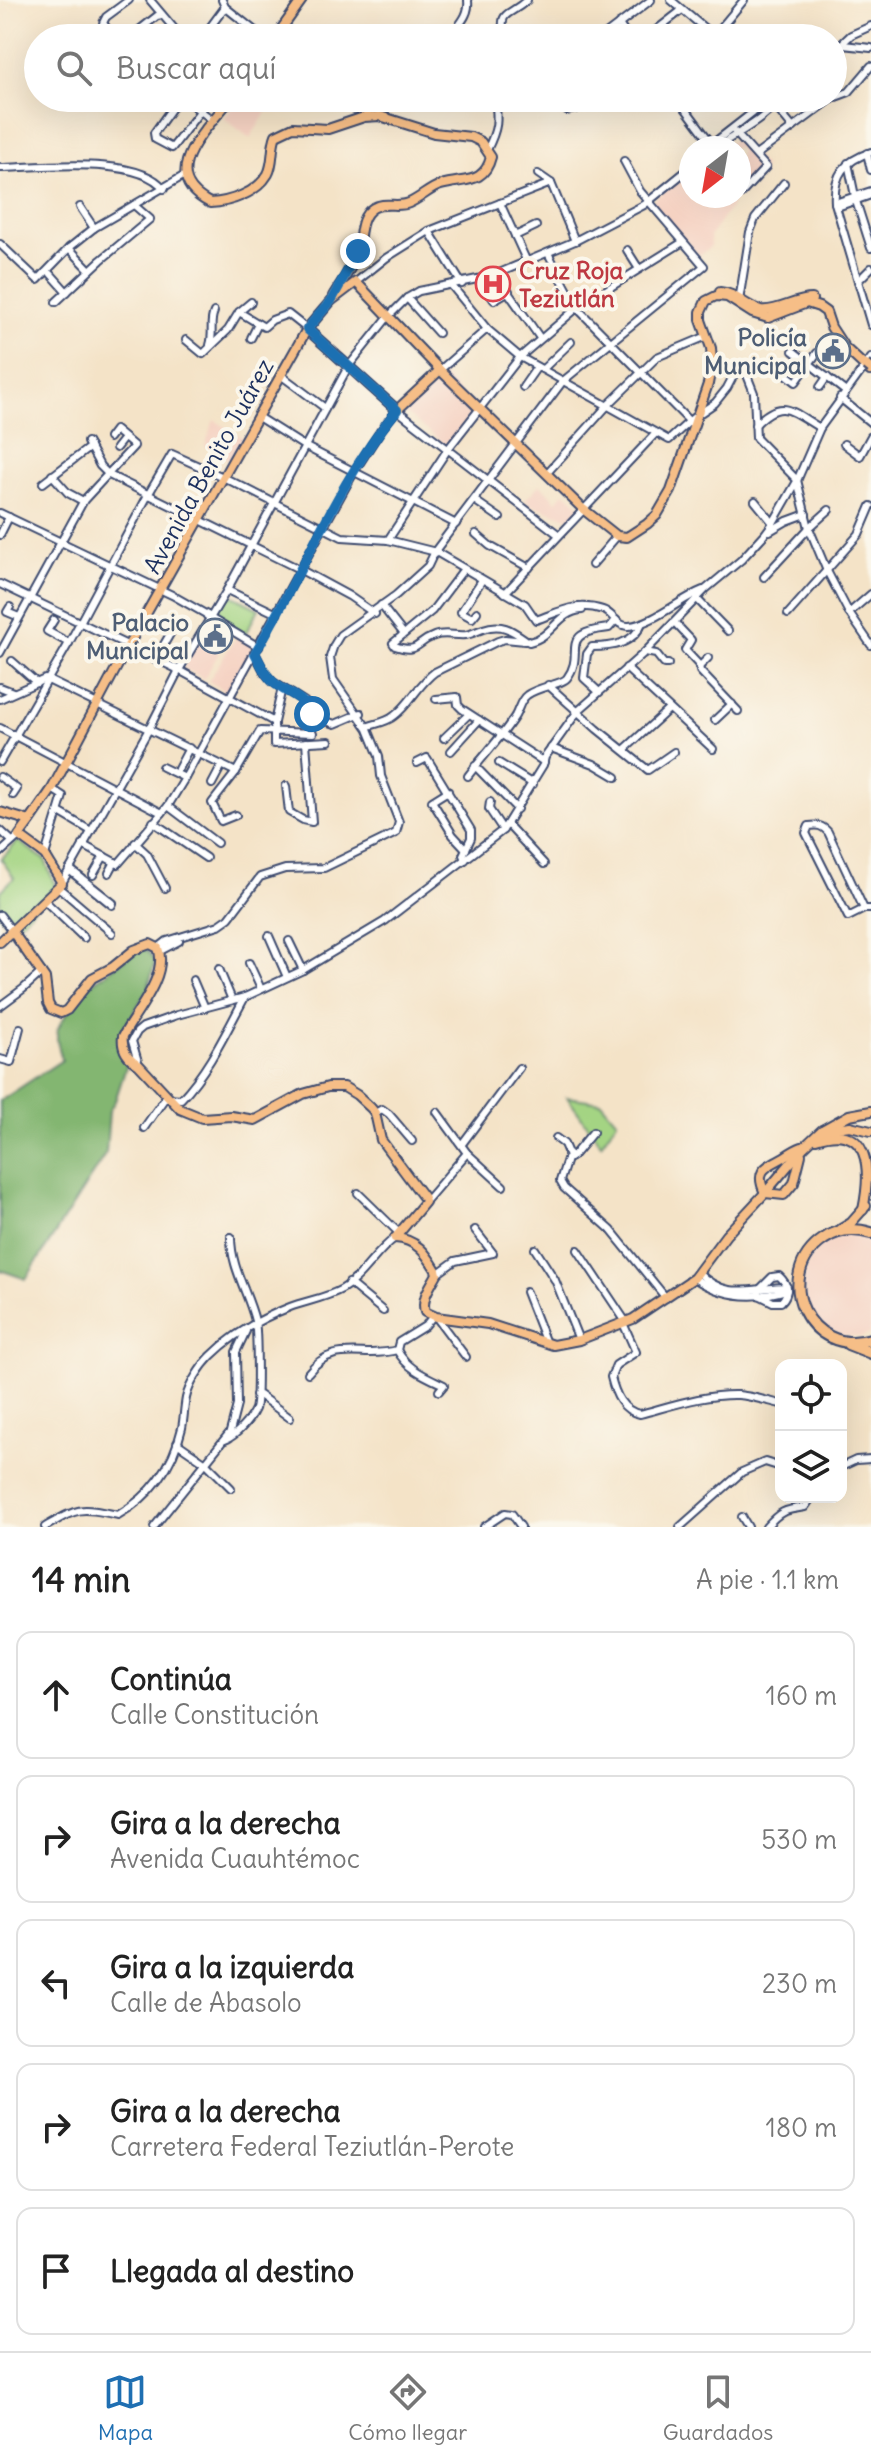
<!DOCTYPE html>
<html lang="es">
<meta charset="utf-8">
<style>
:root{--surface:#fff;--page:#f6f6f6;--text:#222;--muted:#767676;--line:#e0e0e0;--accent:#1f6fb2}
body{margin:0;font-family:Delius,sans-serif;background:var(--page);color:var(--text)}
.controls{position:absolute;right:24px;bottom:24px;display:grid;overflow:hidden;border-radius:16px;box-shadow:0 8px 32px #0002}
.controls button{width:72px;height:72px;display:grid;place-items:center;padding:0;border:0;border-bottom:2px solid var(--line);background:var(--surface);color:var(--text);font:40px sans-serif}
.compass{position:absolute;left:679px;top:136px;width:72px;height:72px;border-radius:50%;background:var(--surface);box-shadow:0 8px 32px #0002;rotate:211deg}
.stop{position:absolute;width:24px;height:24px;margin:-18px;border:6px solid #1f6fb2;border-radius:50%;background:#fff}
.stop.end{background:#1f6fb2;border-color:#fff;box-shadow:0 2px 8px #0008}
.list{margin:0;padding:0;list-style:none}
h2{display:flex;justify-content:space-between;align-items:center;height:104px;margin:0;padding:0 32px;font-size:34px}
h2 small{font-size:26px;font-weight:400;color:var(--muted)}
.list li{display:grid;grid-template-columns:52px 1fr auto;gap:24px;align-items:center;box-sizing:border-box;height:128px;margin:0 16px 16px;padding:0 16px;border:2px solid var(--line);border-radius:16px}
.list b{display:block;font-size:30px;white-space:nowrap}
.list p{margin:0;font-size:26px;white-space:nowrap;color:var(--muted)}
.list em{font-size:26px;font-style:normal;color:var(--muted)}
.icon{flex:none;width:44px;height:44px;fill:none;stroke:currentColor;stroke-width:2;stroke-linecap:round;stroke-linejoin:round}
.map{position:relative;flex:none;width:871px;height:1527px;overflow:hidden}
.search{position:absolute;background:var(--surface);box-shadow:0 8px 32px #0002;left:24px;right:24px;top:24px;height:88px;display:flex;align-items:center;gap:20px;box-sizing:border-box;padding:0 28px;border-radius:44px;color:var(--muted);font-size:30px}
.sheet{height:824px;background:var(--surface)}
nav{display:flex;justify-content:space-around;align-items:center;box-sizing:border-box;height:112px;border-top:2px solid var(--line);background:var(--surface);font-size:22px;color:var(--muted)}
nav a{display:grid;justify-items:center;gap:4px}
nav .on{color:var(--accent)}
.map>svg:first-child{display:block}
</style>
<div class="map">
<svg width="871" height="1527" viewBox="0 0 871 1527">
<rect width="100%" height="100%" fill="#fbf7ec"/>
<filter id="ink" filterUnits="userSpaceOnUse"><feTurbulence type="fractalNoise" baseFrequency=".0125" numOctaves="2"/><feDisplacementMap in="SourceGraphic" scale="16" xChannelSelector="R" yChannelSelector="G"/><feConvolveMatrix kernelMatrix="1 2 1 2 8 2 1 2 1" color-interpolation-filters="sRGB"/></filter>
<filter id="wash" filterUnits="userSpaceOnUse"><feTurbulence type="fractalNoise" baseFrequency=".006" numOctaves="4" result="noise"/><feDisplacementMap in="SourceGraphic" scale="32" xChannelSelector="R" yChannelSelector="G"/><feGaussianBlur stdDeviation="1.8" result="paint"/><feColorMatrix in="noise" values="0 0 0 0 0 0 0 0 0 0 0 0 0 0 0 0 0 1.4 0 .05"/><feComposite in="paint" operator="in"/></filter>
<g filter="url(#wash)">
<rect width="100%" height="100%" fill="#f4e3c7"/>
<g fill="#f5d2c2">
<path d="M238,98H258L268,110L250,138L224,118Z"/>
<path d="M734,139L743,142L765,167L739,195V148H721Z"/>
<path d="M691,171V196H738L710,236L711,246L699,256L652,201Z"/>
<path d="M440,373L476,409L447,446L401,410Z"/>
<path d="M214,420L244,438L231,461L205,446Z"/>
<path d="M540,484L556,501L565,492L583,508L573,519L531,505L525,500Z"/>
<path d="M237,636L257,647L229,693L208,681Z"/>
<path d="M199,641L219,653L204,679L183,668Z"/>
<path d="M842,1234L871,1235V1334L861,1337L844,1336L828,1329L815,1318L806,1304L803,1286L805,1269L813,1253L826,1241Z"/>
</g>
<g fill="#a4d483" stroke="#608270" stroke-width="2">
<path d="M227,593L259,609L245,634L214,616Z"/>
<path d="M18,841L45,860L56,888L12,930L0,915V892L14,878L1,859Z"/>
<path d="M567,1097L601,1102L617,1121L601,1144Z"/>
</g>
<path fill="#83b671" stroke="#4f7268" stroke-width="2" d="M140,948L148,951L155,962L148,988L123,1031L128,1061L115,1101L109,1111L106,1153L26,1279L0,1270V1101L62,1060L57,1041V1031L61,1022L87,987Z"/>
</g>
<g filter="url(#ink)">
<g fill="none" stroke-linecap="round" stroke-linejoin="round">
<g stroke="#3c4a6e" stroke-width="10">
<g id="minor">
<path d="M150,0L182,38"/>
<path d="M222,0L225,7L264,38"/>
<path d="M671,0L716,38"/>
<path d="M619,24L628,38"/>
<path d="M714,36L744,0"/>
<path d="M114,38L103,23L106,17L129,0"/>
<path d="M129,38L157,16L162,15"/>
<path d="M202,38L225,7"/>
<path d="M450,38C458,25 470,16 468,0"/>
<path d="M504,38C499,8 508,18 527,0"/>
<path d="M601,38L651,0"/>
<path d="M646,38L682,10"/>
<path d="M691,38L703,29"/>
<path d="M843,45L871,48"/>
<path d="M833,52L851,35L871,26"/>
<path d="M179,98L154,133L155,139L172,148L210,98"/>
<path d="M183,98L214,121"/>
<path d="M259,98L262,101"/>
<path d="M562,98L567,111L592,105L608,98"/>
<path d="M833,98L849,92L871,66"/>
<path d="M682,104L712,144"/>
<path d="M774,105L793,128"/>
<path d="M733,130L766,167L741,194"/>
<path d="M707,148L771,98"/>
<path d="M716,148C737,132 765,121 780,98"/>
<path d="M487,150C498,128 498,121 495,98"/>
<path d="M871,152C844,161 833,175 835,203L871,325"/>
<path d="M867,153L871,170"/>
<path d="M756,155L833,98"/>
<path d="M848,163L855,196"/>
<path d="M0,168C40,167 139,155 164,189"/>
<path d="M538,174L551,183L575,241"/>
<path d="M856,201L871,248"/>
<path d="M500,203L527,262"/>
<path d="M835,203L871,191"/>
<path d="M80,207L94,228"/>
<path d="M837,207L871,195"/>
<path d="M429,231L462,284"/>
<path d="M515,236L536,226"/>
<path d="M0,244L38,280L69,248L94,228L185,175"/>
<path d="M69,248L90,270"/>
<path d="M627,250L639,269"/>
<path d="M548,253L577,308L689,421"/>
<path d="M51,274L67,292"/>
<path d="M496,275L540,338"/>
<path d="M480,280L494,300L509,291"/>
<path d="M858,281L871,268"/>
<path d="M356,282L386,258L429,231L551,183"/>
<path d="M452,286L487,329L520,357L669,440L693,418L715,403L727,388L738,367L745,370L754,393L756,438L797,480L809,528L827,571L849,613L871,645"/>
<path d="M407,298L438,333"/>
<path d="M739,301L750,232L755,219L784,183"/>
<path d="M56,302L101,260L150,219L134,205"/>
<path d="M239,312L264,327L272,320L288,314L307,329"/>
<path d="M251,338L258,324"/>
<path d="M186,340L203,354L228,330L239,312L251,302"/>
<path d="M210,345C214,333 209,322 214,312"/>
<path d="M793,351L846,392"/>
<path d="M543,369L571,342"/>
<path d="M440,370L487,329"/>
<path d="M782,371L796,382L817,353"/>
<path d="M282,376L325,408"/>
<path d="M523,387L537,367"/>
<path d="M820,387L827,377"/>
<path d="M840,398L871,423"/>
<path d="M258,417L304,446L456,524"/>
<path d="M755,425C782,397 791,411 820,428"/>
<path d="M87,442L100,466L109,475L301,570L349,596L375,614"/>
<path d="M844,444L860,456L871,436"/>
<path d="M116,448L124,438"/>
<path d="M547,473L608,405L657,357L707,336"/>
<path d="M52,475L68,493L83,501"/>
<path d="M43,483L90,447"/>
<path d="M474,500L500,518"/>
<path d="M755,501L773,523"/>
<path d="M0,513L172,595L211,617"/>
<path d="M770,531L787,521L806,514"/>
<path d="M476,534L490,546L529,568"/>
<path d="M0,535L9,517"/>
<path d="M388,540L448,449L520,357L577,308L683,242"/>
<path d="M592,565L617,536"/>
<path d="M463,570L432,611L393,643L395,646C419,654 415,643 434,636C444,632 455,636 466,635C472,634 477,631 483,629C503,622 513,631 529,642C553,637 557,612 582,610"/>
<path d="M764,577L809,528L829,510"/>
<path d="M0,584L179,670L274,722"/>
<path d="M227,590L277,614"/>
<path d="M505,593L656,433"/>
<path d="M697,599L728,631"/>
<path d="M381,605L403,633"/>
<path d="M10,607L7,612L19,617"/>
<path d="M477,612L472,618L461,612L482,580"/>
<path d="M849,613L871,594"/>
<path d="M788,614L859,534L871,506"/>
<path d="M207,616L259,647"/>
<path d="M54,620L47,631L69,643"/>
<path d="M675,623L691,640L685,650L699,665L700,671L738,711"/>
<path d="M645,652L656,654L664,664H668"/>
<path d="M0,653L84,500L134,446L115,430L109,438"/>
<path d="M255,653L265,673L273,682L305,702L312,714L320,719L335,724L361,713"/>
<path d="M155,660L170,634"/>
<path d="M12,661L37,683"/>
<path d="M699,667L708,658"/>
<path d="M626,668L713,749"/>
<path d="M548,685L597,729L648,770L674,752"/>
<path d="M0,687L13,692"/>
<path d="M282,688L274,722V744L329,741"/>
<path d="M598,691L584,678L587,654L592,647C612,647 634,644 642,623"/>
<path d="M0,699L45,679L48,680L236,772"/>
<path d="M436,699L457,697L458,705L462,709L544,762"/>
<path d="M715,720L732,704"/>
<path d="M369,726C378,723 387,722 394,716C410,705 418,684 435,672L498,641L505,639L525,641"/>
<path d="M0,728L162,813"/>
<path d="M444,738L469,714"/>
<path d="M551,748L594,764L616,777"/>
<path d="M624,750L669,709"/>
<path d="M451,751L479,720"/>
<path d="M0,762L69,643L148,495L172,454L223,477L342,537L388,540L436,552L525,604L536,620C560,612 576,601 603,610C613,613 617,627 629,626C653,624 680,599 703,590"/>
<path d="M417,763L427,758L471,830V838L463,855L465,860"/>
<path d="M499,763L533,784"/>
<path d="M475,766L517,809"/>
<path d="M162,767L185,778"/>
<path d="M178,769L189,748"/>
<path d="M468,776C483,756 502,737 515,716C519,709 520,700 527,695C537,687 563,684 567,678C587,652 555,634 609,628L616,620"/>
<path d="M0,777L17,789L13,795"/>
<path d="M212,784L222,765"/>
<path d="M286,786L289,812L303,820L312,822L306,742"/>
<path d="M448,791L432,801L453,835L466,849"/>
<path d="M490,802L489,809L503,830"/>
<path d="M168,806L217,843"/>
<path d="M59,812L91,831"/>
<path d="M236,815L221,821L212,803L236,772L260,731L313,733"/>
<path d="M153,822L206,858"/>
<path d="M508,825L544,864"/>
<path d="M0,830L12,841"/>
<path d="M135,843L147,854L165,888"/>
<path d="M83,845L118,864L168,806L185,778L354,472L381,430L397,410L559,535"/>
<path d="M0,853L19,836"/>
<path d="M45,855L63,796L52,789"/>
<path d="M69,870L112,905L113,903L70,869"/>
<path d="M109,873L115,862"/>
<path d="M93,875L104,856"/>
<path d="M62,883L149,729L179,670L227,590L348,367L388,317L407,298L419,291L492,276L575,241L644,205L691,167"/>
<path d="M58,887L112,933"/>
<path d="M44,900L84,938"/>
<path d="M864,909L828,832C822,825 818,825 809,826L806,833L848,917L864,909H871"/>
<path d="M0,915L12,931"/>
<path d="M269,936L287,977"/>
<path d="M289,941L303,970"/>
<path d="M158,948L167,941L219,925L229,918L260,877L285,869L324,868L396,833L399,822L381,776L379,756L368,729L333,679L330,657L334,645L340,635L396,595L428,566L435,551L563,381L704,266L640,191L624,161"/>
<path d="M160,951L179,941"/>
<path d="M249,963L261,989"/>
<path d="M219,969L232,1000"/>
<path d="M193,980L205,1008"/>
<path d="M0,1006L23,989L42,972"/>
<path d="M0,1059L11,1062L20,1028"/>
<path d="M139,1065L132,1041L137,1032L143,1027L177,1015L245,997L303,970L385,921L503,830L543,765L545,757L578,711L645,652L706,589L741,560L764,535L773,523L796,483L820,428L871,358"/>
<path d="M170,1098L181,1099C209,1070 226,1032 245,997"/>
<path d="M437,1112L467,1153L503,1186"/>
<path d="M375,1113L382,1109L389,1114L412,1141"/>
<path d="M144,1128L167,1095"/>
<path d="M593,1132L573,1156L567,1159L560,1181L564,1188L611,1230L666,1298"/>
<path d="M556,1138L564,1144L570,1158"/>
<path d="M462,1144L519,1068"/>
<path d="M358,1193L399,1233"/>
<path d="M425,1202L467,1153"/>
<path d="M535,1249L555,1280L579,1340"/>
<path d="M578,1250L626,1322"/>
<path d="M698,1272C727,1302 752,1287 787,1287"/>
<path d="M437,1274L455,1261L493,1253L475,1230"/>
<path d="M694,1278C722,1297 754,1300 787,1290"/>
<path d="M349,1283L383,1311"/>
<path d="M758,1291L772,1277L779,1276C788,1284 790,1293 781,1302H773L759,1295"/>
<path d="M526,1292L546,1343"/>
<path d="M436,1317L466,1357"/>
<path d="M623,1323L636,1352L616,1365L611,1377C615,1394 622,1411 640,1414C671,1406 705,1394 738,1395C752,1396 767,1401 781,1404"/>
<path d="M397,1350C407,1369 425,1376 444,1385L439,1391"/>
<path d="M397,1350L399,1342L425,1326L433,1316"/>
<path d="M308,1373C334,1339 363,1360 397,1350"/>
<path d="M256,1395H259L290,1418"/>
<path d="M225,1440C236,1436 250,1420 255,1409C258,1400 257,1331 255,1321C248,1292 231,1268 231,1237"/>
<path d="M177,1443L206,1463L231,1488"/>
<path d="M841,1467L856,1460L871,1459"/>
<path d="M742,1517L748,1527"/>
<path d="M45,1527C80,1507 78,1507 118,1515C151,1496 173,1466 182,1428C184,1418 184,1408 186,1398C189,1384 201,1366 211,1356C232,1335 262,1318 290,1307C306,1301 326,1298 342,1289C363,1277 375,1252 395,1238"/>
<path d="M154,1527L230,1432L237,1405L236,1352L246,1331"/>
<path d="M484,1527L505,1513L512,1514L521,1527"/>
<path d="M680,1527L742,1472L765,1462L781,1467"/>
<path d="M766,1527C780,1511 784,1510 805,1507L812,1497"/>
</g>
</g>
<g stroke="#3c4a6e" stroke-width="12">
<g id="major">
<path d="M275,38L302,0"/>
<path d="M231,98C208,129 154,174 210,203C230,202 257,193 268,174C274,163 271,147 276,135L293,127L328,129L364,117L380,116L434,133L471,137L481,142L491,157C484,185 464,178 441,185C430,188 421,198 409,203C398,208 384,201 373,208C360,216 361,234 358,247C355,265 342,281 333,296"/>
<path d="M720,292C737,293 745,307 761,310C778,312 795,299 812,299"/>
<path d="M307,329L397,410L440,370"/>
<path d="M0,812L30,821L52,789L128,646L307,329L331,301L356,282L440,370L583,509L617,536L627,537L647,524L657,515L671,491L708,384L712,362L711,348L701,320V312L706,301L716,296L727,297L752,313L768,318L807,303L819,307L826,312L831,327L844,347L870,371"/>
<path d="M12,931L45,978L48,1003L51,1009L61,1013L67,1010L92,978L113,967L134,950L150,944L158,948C169,975 135,1013 123,1036C121,1050 128,1058 139,1065L180,1109L202,1118L231,1116L255,1120L303,1094L328,1087H344L357,1095L371,1108L375,1113L381,1140L424,1198L425,1202L395,1238"/>
<path d="M0,942L62,883L45,855L19,836L30,821"/>
<path d="M824,1129L849,1115L871,1111"/>
<path d="M816,1139C871,1121 871,1171 863,1210"/>
<path d="M765,1193C754,1170 766,1167 784,1157C790,1153 796,1149 802,1147"/>
<path d="M765,1193L784,1195L794,1183L801,1155"/>
<path d="M841,1229L851,1223L866,1206"/>
<path d="M395,1238C416,1239 426,1253 436,1270L437,1274C430,1287 421,1298 425,1312L436,1317L488,1324L553,1345L579,1340L633,1319L694,1278L726,1235L765,1193L804,1147L822,1130L850,1126L871,1131"/>
</g>
</g>
<g stroke="#3c4a6e" stroke-width="14">
<g id="highway">
<path d="M871,1233C854,1228 838,1229 824,1239C770,1275 809,1359 871,1339"/>
<path d="M848,1344L871,1353"/>
</g>
</g>
<use href="#minor" stroke="#fff" stroke-width="6"/>
<use href="#major" stroke="#f6be87" stroke-width="8"/>
<use href="#highway" stroke="#f6be87" stroke-width="10"/>
<g stroke="#3c4a6e" stroke-width="12" stroke-linecap="butt">
<path id="major-bridge" d="M866,365L871,369"/>
</g>
<use href="#major-bridge" stroke="#f6be87" stroke-width="8"/>
</g>
</g>
<g fill="none" stroke-linecap="round" stroke-linejoin="round" filter="url(#ink)">
<path stroke="#1f6fb2" stroke-width="10" d="M312,714C300,693 287,695 272,681C264,673 260,662 255,653C303,573 337,482 397,410L307,329L331,301L358,251"/>
</g>
<defs>
<g id="hospital-ring" transform="scale(1.8)"><circle r="9.5" fill="#fbf7ec" stroke="#e0444e" stroke-width="1.5"/><path d="M-5-5h3v3.5h4V-5h3V5h-3V1.5h-4V5h-3Z" fill="#e0444e"/></g>
<g id="civic-ring" transform="scale(1.8)"><circle r="9.5" fill="#fbf7ec" stroke="#5c6f8a" stroke-width="1.5"/><path d="M-.6-6.5H3V-4.5H.6V-3L4-1V1h2V6H-6V1h2V-1L-.6-3ZM-1.2 2.5V6h2.4V2.5Z" fill="#5c6f8a"/></g>
</defs>
<g fill-rule="evenodd">
<use href="#hospital-ring" x="493" y="284"/>
<use href="#civic-ring" x="833" y="351"/>
<use href="#civic-ring" x="215" y="636"/>
</g>
<g text-anchor="middle" dominant-baseline="central" stroke-width="8" stroke-linejoin="round" paint-order="stroke">
<g font-size="24" font-weight="bold" fill="#be3a42" stroke="#fbf7ec" text-anchor="start">
<text x="519" y="270">Cruz Roja<tspan x="519" dy="28">Teziutlán</tspan></text>
</g>
<g font-size="24" font-weight="bold" fill="#4e5e75" stroke="#fbf7ec" text-anchor="end">
<text x="807" y="337">Policía<tspan x="807" dy="28">Municipal</tspan></text>
<text x="189" y="622">Palacio<tspan x="189" dy="28">Municipal</tspan></text>
</g>
<g font-size="24" fill="#1b2f5e" stroke="#fbf7ec">
<text transform="translate(208 466) rotate(-61)">Avenida Benito Juárez</text>
</g>
</g>
</svg>
<div class="controls">
<button><svg class="icon" aria-label="locate" viewBox="0 0 24 24"><circle cx="12" cy="12" r="6"/><path d="M12 2v4M12 18v4M2 12h4M18 12h4"/></svg></button>
<button><svg class="icon" aria-label="layers" viewBox="0 0 24 24"><path d="M12 4l9 5-9 5-9-5zM3 14l9 5 9-5"/></svg></button>
</div>
<svg class="compass" viewBox="-18 -18 36 36"><path d="M0-13l5 13h-10z" fill="#e53935"/><path d="M0 13l5-13h-10z" fill="#767676"/></svg>
<div class="stop" style="left:312px;top:714px"></div>
<div class="stop end" style="left:358px;top:251px"></div>
<div class="search"><svg class="icon" aria-label="search" viewBox="0 0 24 24"><circle cx="10" cy="10" r="6"/><path d="M15 15l6 6"/></svg>Buscar aquí</div>
</div>
<section class="sheet">
<h2>14 min<small>A pie · 1.1 km</small></h2>
<ul class="list">
<li><svg class="icon" aria-label="ahead" viewBox="0 0 24 24"><path d="M12 20V5M6 11l6-6 6 6"/></svg><div><b>Continúa</b><p>Calle Constitución</p></div><em>160 m</em></li>
<li><svg class="icon" aria-label="right" viewBox="0 0 24 24"><path d="M7 20v-9h11M14 6l5 5-5 5"/></svg><div><b>Gira a la derecha</b><p>Avenida Cuauhtémoc</p></div><em>530 m</em></li>
<li><svg class="icon" aria-label="left" viewBox="0 0 24 24"><path d="M17 20v-9H6M10 6l-5 5 5 5"/></svg><div><b>Gira a la izquierda</b><p>Calle de Abasolo</p></div><em>230 m</em></li>
<li><svg class="icon" aria-label="right" viewBox="0 0 24 24"><path d="M7 20v-9h11M14 6l5 5-5 5"/></svg><div><b>Gira a la derecha</b><p>Carretera Federal Teziutlán-Perote</p></div><em>180 m</em></li>
<li><svg class="icon" aria-label="arrive" viewBox="0 0 24 24"><path d="M6 21V4h12l-3 4 3 4H6"/></svg><div><b>Llegada al destino</b></div></li>
</ul>
</section>
<nav>
<a class="on"><svg class="icon" aria-label="map" viewBox="0 0 24 24"><path d="M3 6l6-2 6 2 6-2v14l-6 2-6-2-6 2zM9 4v14M15 6v14"/></svg>Mapa</a>
<a><svg class="icon" aria-label="directions" viewBox="0 0 24 24"><path d="M12 3l9 9-9 9-9-9zM9 14v-3h6M13 9l2 2-2 2"/></svg>Cómo llegar</a>
<a><svg class="icon" aria-label="saved" viewBox="0 0 24 24"><path d="M7 4h10v16l-5-4-5 4z"/></svg>Guardados</a>
</nav>
